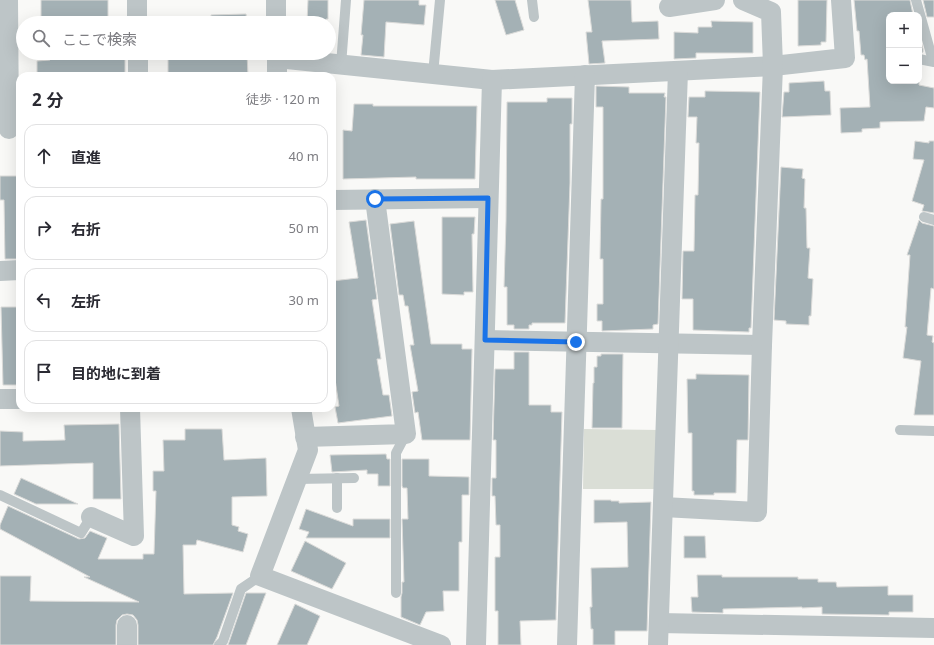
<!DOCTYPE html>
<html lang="ja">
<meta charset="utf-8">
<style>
:root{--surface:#fff;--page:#f7f7f7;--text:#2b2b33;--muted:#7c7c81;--line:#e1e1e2}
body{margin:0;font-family:"Noto Sans","Noto Sans JP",sans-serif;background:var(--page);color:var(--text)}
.controls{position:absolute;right:12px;top:12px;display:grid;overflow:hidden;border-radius:8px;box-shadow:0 4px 16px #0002}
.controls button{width:36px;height:36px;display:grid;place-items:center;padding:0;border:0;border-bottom:1px solid var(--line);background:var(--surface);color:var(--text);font:20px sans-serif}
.stop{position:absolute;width:12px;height:12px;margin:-9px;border:3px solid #1a73e8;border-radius:50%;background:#fff}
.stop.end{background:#1a73e8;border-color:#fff;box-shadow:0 1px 4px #0008}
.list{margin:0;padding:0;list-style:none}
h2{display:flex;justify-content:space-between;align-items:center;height:52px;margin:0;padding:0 16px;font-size:17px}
h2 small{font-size:13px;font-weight:400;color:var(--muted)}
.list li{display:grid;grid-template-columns:26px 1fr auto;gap:12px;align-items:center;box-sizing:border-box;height:64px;margin:0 8px 8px;padding:0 8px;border:1px solid var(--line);border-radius:12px}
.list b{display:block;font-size:15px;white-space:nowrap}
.list em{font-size:13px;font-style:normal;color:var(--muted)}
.icon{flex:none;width:22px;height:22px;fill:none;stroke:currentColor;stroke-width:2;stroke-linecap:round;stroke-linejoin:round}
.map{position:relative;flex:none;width:934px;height:645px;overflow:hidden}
.search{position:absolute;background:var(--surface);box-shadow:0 4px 16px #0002;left:16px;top:16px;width:320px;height:44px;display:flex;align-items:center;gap:10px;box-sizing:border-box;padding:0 14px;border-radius:22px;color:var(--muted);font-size:15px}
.panel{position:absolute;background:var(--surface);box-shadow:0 4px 16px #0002;left:16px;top:72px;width:320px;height:340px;border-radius:12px}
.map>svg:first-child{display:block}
</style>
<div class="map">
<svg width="934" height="645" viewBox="0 0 934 645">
<rect width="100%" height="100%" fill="#f9f9f7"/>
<path fill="#daded6" d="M584,429L660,430L659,489H583Z"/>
<g fill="#a4b1b5" stroke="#dbdbd9">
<rect x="41" y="0" width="67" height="23"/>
<path d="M308,0H328V19H326V23H307Z"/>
<path d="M364,0H419V5H426L424,25L386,22L384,57L361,55L363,35H361Z"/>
<path d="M495,0H515L524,30L506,35Z"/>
<path d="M588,0H631L632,22L658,21L659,39L602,41L605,63L589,64L586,32H592Z"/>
<path d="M798,0H827L826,42H821V45L798,46Z"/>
<path d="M854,0H910L913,15H889V81H919V85L934,88V108L926,107L924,121L880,122V128L862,129V132L841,133L840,108L870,107L867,59L865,60L864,55H861L859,31H857Z"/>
<path d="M923,0H934V17H927Z"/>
<path d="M246,14L247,23H212L211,15Z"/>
<path d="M711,21L753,22V53H696V58L674,59V32L698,33V27H712Z"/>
<path d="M919,35L923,49V52L921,53H919Z"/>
<path d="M212,53H247L248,76H168V57L212,56Z"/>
<path d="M125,54V76H37V61L50,60V55Z"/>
<path d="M824,81L825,91H830L831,115L782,117L784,92H789V83Z"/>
<path d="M596,86L629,87V93H665L664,97H666L658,324L653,325V329L602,331V321H597V304H603V259H600L601,199H603V107H596Z"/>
<path d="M705,91L760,92L751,328H749V332L693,330V299H682L683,251H694L695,195H698L699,143H696L697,117H688L689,97H705Z"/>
<path d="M547,98H572V124H570V183L565,323H532V325H529V329H514V325H507V287H504L506,221L507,102H547Z"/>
<path d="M354,104H373V106H477L475,179H416V177L343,179V130L352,131Z"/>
<path d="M915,141L929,143V141H934V213L922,211L924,205L912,201L924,160L913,159Z"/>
<path d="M781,167L803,169L802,178L805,179L804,208H806L807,248H810L808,278L813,279L811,316H809V325L786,324V321L774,320Z"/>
<path d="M0,176H20V259H5L4,200H0Z"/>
<path d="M442,217H475L474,234H472L473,292H464V295L442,294Z"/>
<path d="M366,220L377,299L372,300L381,359H377L383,395H389L392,416L338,423L335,407L339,406L332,359V281L358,278L349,222Z"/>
<path d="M919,220L922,223L934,226V289L931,288L927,335L933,336L932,342L934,343V415H914L921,361L903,358L907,327H905L910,255H907Z"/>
<path d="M414,221L431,344H462V349H472L470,440H422L418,412L415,413L412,392L418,391L410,345H414L408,306H405L403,295H399L390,224Z"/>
<path d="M1,307H20V385H3Z"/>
<path d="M514,352H529V405H551V412H562L556,614V620L520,621L521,645H498V611H495V557H500V525H496L495,496H492V478H496V440H493L495,369H514Z"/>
<path d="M601,354H623L622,428H592L593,383H594V367H597V356H601Z"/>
<path d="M696,374L749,375L748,440H737L736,493H714V495H694V491H692V433H688L687,379H696Z"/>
<path d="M119,424L121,499H93V463L0,466V431L23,432V441L65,440L64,425Z"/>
<path d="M185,429H222L224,460L266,458L267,496L232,497V525L239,527L238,531L248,534L243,552L197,540L196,545H183L184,594L233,593L217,637L213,645H138V625L137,620L133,615L127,614L122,615L117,620L116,625V645H0V576H31L30,601L139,602L84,577H90L0,529V525L8,506L79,539L85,538L90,531L107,538L98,559H143V554H154L156,491H153V471H164L163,440H185Z"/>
<path d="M386,454L387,459H390V486H378V474H367V470L332,472L330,455Z"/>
<path d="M402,459H429V476L469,477V495H462V542H459V591H443L444,611L426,612L420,625L401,617V597L402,593V582H404L402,519H408L407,488H403L402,486Z"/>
<path d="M21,478L78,504H36L14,494Z"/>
<path d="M594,500H611V501H619V503L651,502L647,631H615V645H593V629H591L590,607H592L591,568L628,567L627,522L594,523Z"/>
<path d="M306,509L353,526V519H390V538H306L309,532L299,529Z"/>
<path d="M684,536H705L706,558H684Z"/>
<path d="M305,541L346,563L332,589L291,571Z"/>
<path d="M697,575H722V577H798V579H818V582H836L837,587L888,586V595H913V612H889V615L822,614V607L802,608V607L723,609V613L692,612L691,597H698Z"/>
<path d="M246,593H266L246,645H228Z"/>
<path d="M295,604L320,616L307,645H277Z"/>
</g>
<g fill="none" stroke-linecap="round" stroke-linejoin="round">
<g stroke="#bdc5c7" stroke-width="10">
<path d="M532,0L534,17"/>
<path d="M916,0L933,61"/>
<path d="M919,59L934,62"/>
<path d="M341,65L346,0"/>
<path d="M433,74L440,0"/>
<path d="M924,217L934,220"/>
<path d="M900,430L934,431"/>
<path d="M297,479L354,478"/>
<path d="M0,495L81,533L91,517"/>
<path d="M337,508V478"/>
<path d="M396,593V453L406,434"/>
<path d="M219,645L223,641L241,589L260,576"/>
</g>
<g stroke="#bdc5c7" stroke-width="20">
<path d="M8,0L9,129"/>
<path d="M137,0V23"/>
<path d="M276,0V23"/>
<path d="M669,7L715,0"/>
<path d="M138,53V76"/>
<path d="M277,53V76"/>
<path d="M277,58L492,80L773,66L845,58L841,0"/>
<path d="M332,200L488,198"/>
<path d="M0,271L20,270"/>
<path d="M485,340L762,345"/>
<path d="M0,399H20"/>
<path d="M301,408L308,450L260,576L441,645"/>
<path d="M305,437L406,434L375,199"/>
<path d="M663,507L757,512L762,345L773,66L771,12L743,0"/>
<path d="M91,517L134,536L130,408"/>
<path d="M659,623L934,628"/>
<path d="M127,645V625"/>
<path d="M476,645L492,80"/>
<path d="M567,645L585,75"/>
<path d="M658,645L678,71"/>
</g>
</g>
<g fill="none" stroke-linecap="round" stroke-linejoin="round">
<path stroke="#1a73e8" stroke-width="5" d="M375,199L488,198L485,340L576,342"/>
</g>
</svg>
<div class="controls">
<button>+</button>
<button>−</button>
</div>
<div class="stop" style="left:375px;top:199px"></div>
<div class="stop end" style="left:576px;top:342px"></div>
<div class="search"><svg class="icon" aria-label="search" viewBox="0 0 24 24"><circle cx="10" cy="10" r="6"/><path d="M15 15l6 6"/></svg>ここで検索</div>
<section class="panel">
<h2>2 分<small>徒歩 · 120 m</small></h2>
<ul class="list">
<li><svg class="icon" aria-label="ahead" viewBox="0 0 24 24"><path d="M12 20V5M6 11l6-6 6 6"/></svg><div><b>直進</b></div><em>40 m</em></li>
<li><svg class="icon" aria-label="right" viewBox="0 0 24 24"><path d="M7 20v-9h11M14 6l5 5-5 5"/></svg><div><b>右折</b></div><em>50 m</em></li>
<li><svg class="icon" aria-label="left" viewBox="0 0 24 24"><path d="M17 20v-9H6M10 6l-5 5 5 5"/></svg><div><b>左折</b></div><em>30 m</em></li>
<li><svg class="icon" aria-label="arrive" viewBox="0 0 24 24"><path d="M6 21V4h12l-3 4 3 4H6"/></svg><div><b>目的地に到着</b></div></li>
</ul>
</section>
</div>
